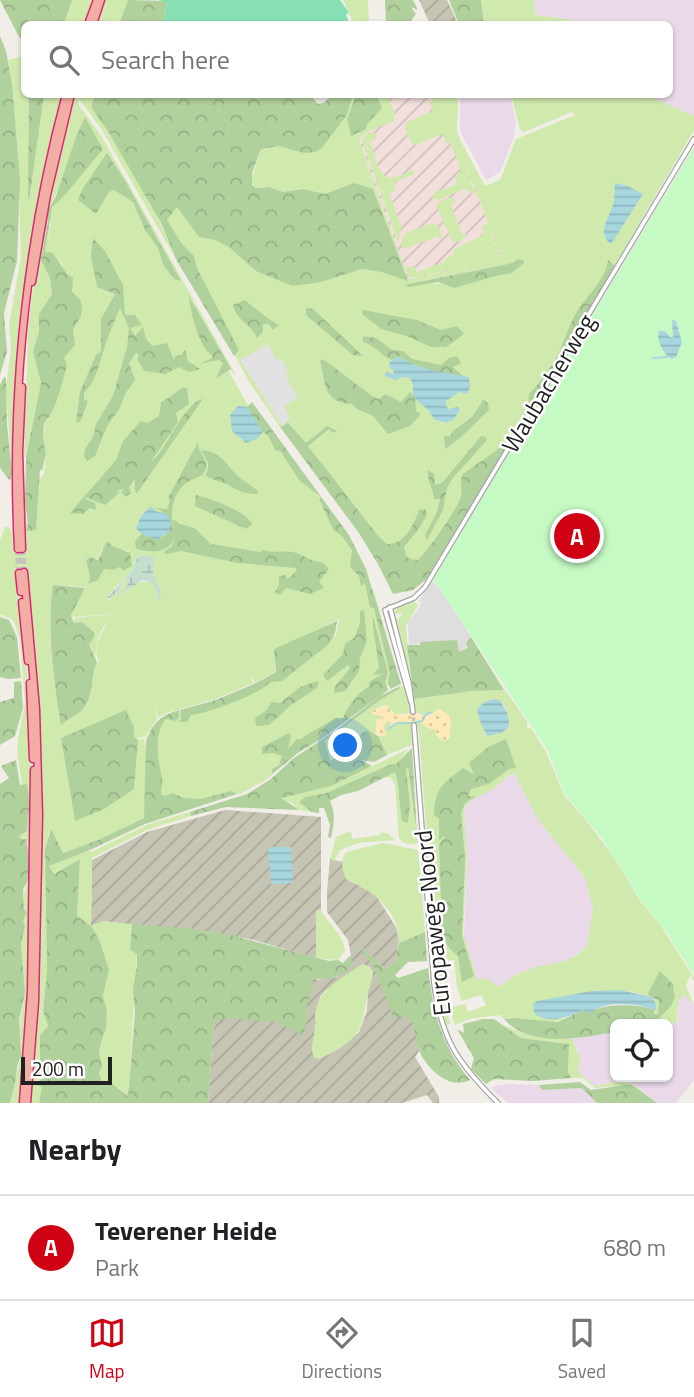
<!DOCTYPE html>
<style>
:root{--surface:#fff;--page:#f6f6f6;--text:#202124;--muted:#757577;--line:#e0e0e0;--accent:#d00112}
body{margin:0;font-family:"Titillium Web",sans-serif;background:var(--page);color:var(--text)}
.controls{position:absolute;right:21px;bottom:21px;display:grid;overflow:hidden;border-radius:10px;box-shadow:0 2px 5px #0004}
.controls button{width:63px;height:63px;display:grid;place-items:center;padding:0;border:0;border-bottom:2px solid var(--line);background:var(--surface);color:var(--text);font:35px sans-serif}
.scale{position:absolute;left:21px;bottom:18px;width:91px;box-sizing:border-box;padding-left:7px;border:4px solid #212121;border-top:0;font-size:19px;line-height:24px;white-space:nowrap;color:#212121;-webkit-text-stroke:5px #fff;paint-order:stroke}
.you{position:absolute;left:346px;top:746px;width:24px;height:24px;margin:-18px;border:5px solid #fff;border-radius:50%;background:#1a73e8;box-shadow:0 0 0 10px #1a73e833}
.badge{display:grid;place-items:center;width:46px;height:46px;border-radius:50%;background:var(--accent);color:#fff;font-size:23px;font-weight:700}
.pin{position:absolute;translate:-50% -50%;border:4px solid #fff;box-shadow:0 2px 7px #0006}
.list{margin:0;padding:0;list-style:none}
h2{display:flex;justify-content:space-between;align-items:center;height:91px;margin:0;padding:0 28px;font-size:30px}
h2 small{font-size:23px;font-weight:400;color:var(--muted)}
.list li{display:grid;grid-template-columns:46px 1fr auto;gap:21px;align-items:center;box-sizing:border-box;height:105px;padding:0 28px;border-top:2px solid var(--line)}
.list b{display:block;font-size:26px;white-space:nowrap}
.list p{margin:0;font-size:23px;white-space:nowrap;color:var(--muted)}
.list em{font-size:23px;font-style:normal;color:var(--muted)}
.icon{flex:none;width:38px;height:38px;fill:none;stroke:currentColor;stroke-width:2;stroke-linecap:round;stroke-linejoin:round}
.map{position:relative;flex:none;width:694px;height:1103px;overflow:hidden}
.search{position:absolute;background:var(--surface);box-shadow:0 2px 5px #0004;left:21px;right:21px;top:21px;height:77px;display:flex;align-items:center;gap:18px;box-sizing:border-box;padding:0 24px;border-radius:10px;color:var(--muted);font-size:26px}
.sheet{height:196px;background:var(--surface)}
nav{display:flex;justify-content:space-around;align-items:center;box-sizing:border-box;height:98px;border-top:2px solid var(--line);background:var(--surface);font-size:19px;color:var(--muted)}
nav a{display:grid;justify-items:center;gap:4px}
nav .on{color:var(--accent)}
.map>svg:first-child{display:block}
</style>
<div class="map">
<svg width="694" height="1103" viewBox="0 0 694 1103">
<defs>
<pattern id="military-furrows" width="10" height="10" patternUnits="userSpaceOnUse" patternTransform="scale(1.75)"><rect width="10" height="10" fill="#f2dfdb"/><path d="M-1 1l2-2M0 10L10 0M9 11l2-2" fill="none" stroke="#cfbfbc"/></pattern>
<pattern id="construction-furrows" width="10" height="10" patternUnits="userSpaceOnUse" patternTransform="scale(1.75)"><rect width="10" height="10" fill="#c6c4b2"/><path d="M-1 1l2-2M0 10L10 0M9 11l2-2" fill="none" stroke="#aaa899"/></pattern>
<pattern id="forest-crowns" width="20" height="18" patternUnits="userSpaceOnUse" patternTransform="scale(1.75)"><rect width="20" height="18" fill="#b0d09c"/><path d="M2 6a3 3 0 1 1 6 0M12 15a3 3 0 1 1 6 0" fill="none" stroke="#97b286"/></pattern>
<pattern id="wetland-marsh" width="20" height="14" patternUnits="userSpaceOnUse" patternTransform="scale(1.75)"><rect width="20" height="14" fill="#c4dfd0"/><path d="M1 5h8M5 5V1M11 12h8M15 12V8" fill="none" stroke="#a8bfb2"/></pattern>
<pattern id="sand-dots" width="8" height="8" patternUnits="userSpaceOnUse" patternTransform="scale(1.75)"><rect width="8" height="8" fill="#ffeab7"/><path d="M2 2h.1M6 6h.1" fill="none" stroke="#dac89d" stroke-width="1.8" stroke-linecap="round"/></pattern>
<pattern id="water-rules" width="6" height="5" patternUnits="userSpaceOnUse" patternTransform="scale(1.75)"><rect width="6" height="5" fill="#a8d6de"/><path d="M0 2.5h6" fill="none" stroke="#90b7be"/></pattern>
</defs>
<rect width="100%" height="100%" fill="#f1ede7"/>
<path fill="#dfddde" d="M431,580L440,589L471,637L466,645L469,648L459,652L456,640L409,645L408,622L418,610L422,602H419Z"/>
<g fill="#ead9e8">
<path d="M534,0H694V116L651,97L636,95L670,94V24H594L536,15Z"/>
<path d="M460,95H509L511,98L516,124L514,137L500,172L486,180L460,131Z"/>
<path d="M514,773L539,821L585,878L593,908L587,945L582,951L565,961L536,967L519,973L498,987L490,981L476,979L464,940L467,860L464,809L471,800L493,789L505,777Z"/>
<path d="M684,995L694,1005V1080L676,1103H657L632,1083L620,1081L595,1086L578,1072V1051L572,1039L615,1032V1077H668V1025L678,1021V1002Z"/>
<path d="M512,1084L539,1085L542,1090L582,1088L597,1103H508L491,1088L498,1085Z"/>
</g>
<path fill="url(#military-furrows)" d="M380,95H454L455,129L522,260L409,285L358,139Z"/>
<g fill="url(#construction-furrows)" fill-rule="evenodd">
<path d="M419,0H447L458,24H430Z"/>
<path d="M225,810L321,817V909L316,912V958L254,940L194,929L91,926L92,860L147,832Z"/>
<path d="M330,859L343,862L346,879L375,894L396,927L399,940L396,955L398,960L385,969L364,949L362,950L373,966L382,986L415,1025L419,1051L415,1057L439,1097V1103H433L427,1095L402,1103H208L214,1022L220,1018H308L306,1008L311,977L318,980L337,977L351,955L348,940L327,912V892ZM363,964L370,967L373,973L368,990L367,1011L359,1032L340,1048L319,1059L312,1051L316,1021L315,1016L320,997L325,991Z"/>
</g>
<g fill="#d0eaae" fill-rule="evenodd">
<path d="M72,0H93L85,24H64Z"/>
<path d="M105,0H128L119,24H96Z"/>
<path d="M343,0H368L369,24H354Z"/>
<path d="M481,0H534L536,15L600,24H484Z"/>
<path d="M24,56V94L29,95V200L44,95H63L15,382L12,472L6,388L11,348L9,324L21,257L18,155L12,84L8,60Z"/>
<path d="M73,95H95L91,107C125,155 155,207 177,261L102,130L79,99L78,104L102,137L237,377L230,369L190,297V302L251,411L307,485L321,498L319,499L340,527L375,595L398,678L313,743L281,762L264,781L242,793H245L237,794L236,793L153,817L151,730L165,716L180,714L213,704L256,686L336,635L339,619L274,651L277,663L274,667L276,671L255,683L248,673L253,683L216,699L166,713L158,718L153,703L157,719L146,736L137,739L61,738L75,821L134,789L138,740L144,739L147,759L144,818L98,840L63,853L50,830L45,849L47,971L43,1011L48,1026L40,1035V1075L42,1079L35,1081L42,1087L39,1103H30C50,933 36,761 27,591L29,572L15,574C34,685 34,799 30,912C29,976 28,1040 19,1103H10L21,1055L19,1026L25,993L21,943L25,927L23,920L27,913C19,900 27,888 29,875C31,864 29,851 27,841L25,838L21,839L19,835L27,831L28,815L26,812L30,795L22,785L17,751L18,738L25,704L20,638L13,620L0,614V541L5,527H9L12,532L13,549H25L22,502H25L27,529L36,530L39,481L44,473L46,454L43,437L45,428L44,423L48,420L50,414L62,264L53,253H44L51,223L48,221L42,260L50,278L52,294L39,314V331L33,352L41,383L26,457L24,456L28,329L32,295L45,211ZM85,118L103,149L52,204ZM102,549L129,551L120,567L113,570L104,568L98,580L88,584L90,577L86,560L90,557L97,560ZM137,555L154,557C149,571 156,580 162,592L157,599L159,592L153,583C131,579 135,589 119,597L126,589L129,578L125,579L121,589L107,601C113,582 135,577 137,555ZM53,585L86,587L71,614L73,617L136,612L74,618V623L82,622L94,632L89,645L95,657L98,637L105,624V627C99,638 92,651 100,663L97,662C90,675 93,698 85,707C78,716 69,718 61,724C54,681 45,629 53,585Z"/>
<path d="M353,95H356L347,119L351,136L381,109L376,95H387L395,114L394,121L366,132L359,140L408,279H412L480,262L412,278L409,276L405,267L414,266L417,272L446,261V258L453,255L456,248L483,235L482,226L488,224L499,254L498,257L501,256L475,189L461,158L475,193L472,194L465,189L438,200L432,198L435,192L455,185L457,179L456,174L461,171L450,142L446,143L443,134L415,145C408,140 403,129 407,122L433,111L429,102L435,100L432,95H456C461,108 455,122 458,136L485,186L500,180L516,139L575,115L572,112L524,132L520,130L511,95H636L651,97L694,116V130L545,384L425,578L352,517L283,426L280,427L248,380L162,217L178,207L199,237L215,240L230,248L256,271L321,282L362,269L381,272L408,281L401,268L373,189L354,183L325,194L303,189L283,192L270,187L256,188L251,181L261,149L279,146L322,148L347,115ZM511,263L454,284L416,283L417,282Z"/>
<path d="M375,131L376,139L370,142C374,152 378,176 389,178C395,179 407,172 412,170L415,171L414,174L395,182L394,191L389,193L402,227L398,242L362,141L366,134Z"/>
<path d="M451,197L456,202L451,205L462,234H466L463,240L453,243L436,206L439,202Z"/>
<path d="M433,223L438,225L442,236L439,240L438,236L409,247V249L403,248L401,242L406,233Z"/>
<path d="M413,601L418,605L406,626L410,681L394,617L398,619L403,613L394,614L397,608Z"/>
<path d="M400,686L405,687L410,706L407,703L412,712L415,710L414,699L472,691L505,690L527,721V727L532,729L546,752L564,795L585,819L611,853L639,899L661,926L694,978V981L690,975L686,986L694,1005L684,995L678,1002L677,1022L668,1025L650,1024L658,1019L654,1009H656L654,999C614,980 577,1000 537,1001L539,1017L567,1019C547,1026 525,1015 504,1019L500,1015L469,1019L455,1025L450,1010L452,1007L465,1004L468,1012L486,1005L481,995L462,1001L457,987L454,960L446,961L448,981L442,987L450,1024L446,1025L438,986L419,732L417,726H412L414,744L387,755L378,736H384L383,725L388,720L391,722L390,725L410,720L422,721L421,723L431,729H435L442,741L446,715L439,709L425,717L418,713L395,714L385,705L373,710L383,719H377L376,734L368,730L359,735L351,747L329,761L325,741L380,700L399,689ZM500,700L505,707L510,723L480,721L478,707ZM514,773L539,821L585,878L593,909L587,945L580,953L565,961L536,967L519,973L498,987L488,979H477L463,933L467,857L464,809C470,798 481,796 491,790C500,785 504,777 514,773Z"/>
<path d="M408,749L396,765L391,764L326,793L305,797L299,802L312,812L297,810L298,809L291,802L281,800L284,796L331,786Z"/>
<path d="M408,767L418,843C410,845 404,845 399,838L395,784L391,778L383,777L395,772L400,794L401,817L407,823L410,804L406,768Z"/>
<path d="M190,812L191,816L147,830L92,858L91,926L103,921L132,924L130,949L137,954L128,1097L119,1088L102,1082L99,1073L102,1065L99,1051L104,1037L107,1011L103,996L109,970L77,916L80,859L53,874L49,866L90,850L91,852L149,824Z"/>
<path d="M351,831L352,839L380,835L381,832L389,834L395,840L358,843L340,850L334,861L330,859L336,837Z"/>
<path d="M383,843L418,850L425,932L399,943C400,911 373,891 347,880C342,873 340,859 346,852Z"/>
<path d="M321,909C327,924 345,935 345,951L338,960L316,958V911Z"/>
<path d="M363,964L370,967C375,976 370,984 368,993C362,1021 364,1036 334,1051C328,1055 322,1059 314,1058C310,1047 314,1036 316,1025C316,1019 314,1015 316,1009C321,988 346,975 363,964Z"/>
<path d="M503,1025L532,1036L572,1039L580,1057L578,1072L595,1086C615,1082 630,1077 645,1095L631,1084L595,1088L583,1078H571L568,1072L569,1044L521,1038Z"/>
</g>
<g fill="url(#forest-crowns)">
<path d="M0,0H72L64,24H24V41L19,37Z"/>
<path d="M128,0L167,1L164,24H119Z"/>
<path d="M385,0H413L418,10L411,7L416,14L411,21L412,24H386Z"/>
<path d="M449,0H481L484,24H459Z"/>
<path d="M0,36L6,51L12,84L20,179L17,261L4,313L7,352L0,375Z"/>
<path d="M305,94L311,96L318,104L323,103L334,95H353L347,115L322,148L315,152L304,153L279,146L261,149L252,173V185L256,188L269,187L283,192L303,189L325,194L354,183L373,189L408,281L381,272L362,269L321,282L292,286L256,271L230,248L215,240L199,237L177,207L167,220L182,244L194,256L197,268L239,350L234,356L177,261L161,223L109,133L91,107L95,95Z"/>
<path d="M29,95H44L29,201L28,197Z"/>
<path d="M356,95H376L382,108L367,124L366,129L351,136L347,119Z"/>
<path d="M85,117L103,149L65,195L52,207L45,252L53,253L67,274L73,278L72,292L80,299L82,306L81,316L73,329L75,345L64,358L67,365C63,380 55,414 44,423L43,437L46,454L42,471L40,469L36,530L26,531L28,524L25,502L26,457L41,383L33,352L39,331V314L52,294L50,278L41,260L48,221L47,213L56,196L76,137Z"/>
<path d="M107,153L124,179L181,281L174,279L163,264L158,248L145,230L133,202L114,190L109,192L96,214L78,200L83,188Z"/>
<path d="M93,238L105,251L123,285L125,315H135L142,325L130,328L135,336L143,327L146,339L153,346L167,343L174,360L175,356L182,355L185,349L188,361L200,369L189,372L179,367L165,374L144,371L137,359L139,355L136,353L129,363L135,380L125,394L120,408L107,426L95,456L87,461L84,456L85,449L93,437L96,424L113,396L127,347L129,328L120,308C115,320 109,334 105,346C99,363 97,380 84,393V401L87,399V404L80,422H76L80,392L96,355L101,352V319L115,294L97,287L91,256Z"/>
<path d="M518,259L523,260L524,263L512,273L495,276L454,288L438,282L409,287L404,285L512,263Z"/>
<path d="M608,260L615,266L430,576L413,590L393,594L379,566L359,533L280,427L288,423L306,443L327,426L337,431L333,433L329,429L308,446L379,537L387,544C405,545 414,524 419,510L425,509L427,515L418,530L404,547L406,556L411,559L418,560C427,552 459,507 461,496C463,488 459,482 463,474L508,442L511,438L528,408L529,394C541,382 553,365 560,350C565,338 569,326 575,315C585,296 605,283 608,260Z"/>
<path d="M189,296L231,369L216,378L223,363L219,360L199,364L212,358V355C199,348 190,311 189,296Z"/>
<path d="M245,300C253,307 272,322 279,325L273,330L269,324H263V332L257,338C251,323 236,321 233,305Z"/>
<path d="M308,308L313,309L363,356L353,355L306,315V309Z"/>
<path d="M363,310L417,320L441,330L457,326L464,334L446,347H431L407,336L381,329L362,314Z"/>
<path d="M363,336L376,338L392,350L403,351L412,359L441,365L449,358L457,356L461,363L453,367L463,376C440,373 417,369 398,356L392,360C379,355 378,347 363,342Z"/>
<path d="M323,359L372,396L379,399L385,394L401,402L410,392L415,399L416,411L421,414L410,426L388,434L373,416L357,409L352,404C322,402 326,383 320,361Z"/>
<path d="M4,377L6,378L7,425L12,472L10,481L0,468V385Z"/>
<path d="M182,388H187L189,404L176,413L178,422L150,463C169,448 182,404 203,399L137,493L135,492V479L144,467L129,487L131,493L125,497L121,492L125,489L115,491L120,492L105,505L85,497V499L95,503L96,510L90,508L83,514L70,513L116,460L123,441L141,421L148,423L159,416L161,403Z"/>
<path d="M483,400L488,403L489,410L460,438L445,449L444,435L450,437L453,431L472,417Z"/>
<path d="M252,402L349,535L366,569L401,684L390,689L388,682L390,673L374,608L370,607L365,583L361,586L359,576L350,567L352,550L342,536L333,529L319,499L321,497L299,480L281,452L275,450L268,435C258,431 252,417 247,407Z"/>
<path d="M481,436L486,437L487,440L452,479L447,488L443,510L427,540L425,535L437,512L440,499H434C434,489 426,479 428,470L434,474L435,485L442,483Z"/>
<path d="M198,442C197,452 208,458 206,468C204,478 191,478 185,484C171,496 170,514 174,530L173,519L180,524L194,528L211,544L261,552L263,550C273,554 283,550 293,552C304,555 311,562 322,562L329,569L319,582L324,588L310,594L286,588L280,595L275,592L279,585V576L285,575L286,578H289L297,570L296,568L238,563L181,551L166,554L164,552L172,546L175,537C168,554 153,553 136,549L135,542L142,533L157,540L166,535L162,511L153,508L167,509L170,500L168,498Z"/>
<path d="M201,450C220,452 222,459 234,472C240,479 249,484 257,490L258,494C237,494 236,487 221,482C214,479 211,480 205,475C212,465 206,459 201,450Z"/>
<path d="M196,495C210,499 247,511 252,524L246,529L195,506Z"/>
<path d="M107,541L112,546L130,553L132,566L123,571L120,567L113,570L104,569L98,580L88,584L90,577L86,560L90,557L98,560Z"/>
<path d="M53,585L85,588L71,615L74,623L82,622L94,632V637L89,645L97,662C90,676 94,698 83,709C76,717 68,718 61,725C54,683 46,626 53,585Z"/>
<path d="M364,610L367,641L360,658L359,671L345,691L334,693V688L350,668L348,665L327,681L323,675L343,654L345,644L355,637L360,623V611Z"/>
<path d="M0,617L9,620L17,637L21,678L9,679L0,677Z"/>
<path d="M373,617L388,673L385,682L388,690L323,738L299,752L264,781L272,773V769L279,765L282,756L273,753L262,754V747L289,733L291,736L288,749L297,739H301C311,731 324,726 335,718H343C349,704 356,695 369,686V682L382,674L373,675L379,667L373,627Z"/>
<path d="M337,621L335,633L329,644L282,681L270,682C263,693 206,714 191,715L187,722H179L181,719L180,710L216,700L256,683L276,672L274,649Z"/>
<path d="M471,637L504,690L472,691L414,699L407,645H420L421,642L457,640L459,652L468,648L466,643Z"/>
<path d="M21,681L23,708L15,736L0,745V702L14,698V682Z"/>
<path d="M317,681L319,682L317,688L290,706L269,725L256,726L255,718L267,710L271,702L280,703L300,687Z"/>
<path d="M400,686L399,689L380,700L325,741L330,761L350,747L359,735L368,730L378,736L387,755L374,762L362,760L372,766L331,786L281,798L298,809L297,810L226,807L191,816L190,812L247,794L271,779L294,758L335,731L380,696Z"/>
<path d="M126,710L134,727V737L138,740L134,789L104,809L75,821L61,738Z"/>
<path d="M179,710V718L175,721L166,719C153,734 158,760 162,778C163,783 161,788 161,794L164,796L173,793L184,798L200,799L232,791L237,794L145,824L90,850L49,866L54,874L80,859L77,916L91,926L99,939L109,970L103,996L107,1011L106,1028L99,1051L102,1066L99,1073L102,1082H110L128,1096L135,1013L133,989L137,965V954L130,950L132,924L194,929L230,935L329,961L338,960L343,963L351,955L352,965C341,977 327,982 311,978L314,985L306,1008L308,1018L303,1035L276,1022L224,1018L214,1022L208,1103H39L42,1087L34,1084L42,1079L40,1075V1035L48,1026L43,1011L47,971L45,849L51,829L63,853L98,840L144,818L146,741C153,723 160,716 179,710Z"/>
<path d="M506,739L516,768L509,769L489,784L471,789L468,796H476L465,803L461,813L465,858L462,936L474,976L462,982L458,956C440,943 442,927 439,907L441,902L439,844L445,837L444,836L439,841V819L434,815C435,788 442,784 463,768L474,775L469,763L488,747Z"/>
<path d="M412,748L417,835L408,767L406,768L410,804L408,823L402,821C399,805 400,788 395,772L358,791L341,795L330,801C336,814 334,824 331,838L328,837L330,825L324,808H319V813L312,812L299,802L305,797L326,793L391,764H396Z"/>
<path d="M16,760L20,785L26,784C32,797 28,816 27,831L19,836L21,839H26C29,855 34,876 23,889L24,909L27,913L23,920L25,927L21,943L25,993L19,1020L21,1056L17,1066L16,1079L10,1103H0V784L9,778L1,766Z"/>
<path d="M425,932L427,961L408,962L395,975L398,978L428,968C433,1011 441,1046 470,1080C449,1091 424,1067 418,1047C413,1032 419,1028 406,1016L394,1018L373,966L361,949H364L385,969L398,960L396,955L399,943Z"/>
<path d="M660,971L674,985L673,989L675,997L671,1006L658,1019L650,1024H615V1032C581,1038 530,1049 504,1019L515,1018L558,1022L583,1010L588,1012C610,1003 631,1004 654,1009L655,1014H658L659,1001L648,995V993Z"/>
<path d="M483,1019H494L521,1038L569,1044L568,1072L571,1078L533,1081L494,1079L486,1084L471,1069L474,1058L457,1029L464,1033L463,1024Z"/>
<path d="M580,1082L591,1090L631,1084L657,1103H597L582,1088L542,1090L539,1085Z"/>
</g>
<path fill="url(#wetland-marsh)" d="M137,555L155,557C149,571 156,580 162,592L157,603C158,588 157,595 152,583L142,580L117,598L126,589L129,578L125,579L119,591L106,601C115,584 135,576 137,555Z"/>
<path fill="url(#sand-dots)" d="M387,705L392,713C404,716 415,712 425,717L440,709L451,717L450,737L444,742L436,735L435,729H430L421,723L422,721C412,721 399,721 390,726L391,722L388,720L383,726L386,735L377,736L376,720L383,718L379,715H373L372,711Z"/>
<path fill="#c6fac5" d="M694,147V975L667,933L640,899L602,838L564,793L547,749L433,579Z"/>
<path fill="#86dfb5" d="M158,0H340L349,13L346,14L349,24H164L167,2Z"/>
<path fill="#e1e1e1" d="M268,344L277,360L282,359L289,372L285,375L297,396L296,399L284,405L290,419L282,426L240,360Z"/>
<g fill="url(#water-rules)">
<path d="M615,183L628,186L643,194L611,244C595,232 611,216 614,201C615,195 614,189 615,183Z"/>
<path d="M672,320L676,321L682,342L676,357L671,359C663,353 656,340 659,330L666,332L670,337H673Z"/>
<path d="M398,356C420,371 445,372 469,377L470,387L467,394L459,392L446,401V406L449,409L457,407L460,409L454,419L446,423L434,419L429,411L413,397V384L410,378L403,377L395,380L385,376L386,372L393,374L394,371L389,367L390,362Z"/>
<path d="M238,406L247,407L263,432L257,439L246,443L232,431L230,415Z"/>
<path d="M151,506L155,511L167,514L171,524L169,532L157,540L140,533L136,528L141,516Z"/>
<path d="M494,699L500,700C505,710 512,717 508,728L501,733L487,736L480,721L477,709L485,702Z"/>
<path d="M270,847H291L293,883L271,884L268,849Z"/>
<path d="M620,990L652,997L656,1004V1010C637,1004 608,999 590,1013L583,1010C570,1017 547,1025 534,1013L533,1004L537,1001L592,991Z"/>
</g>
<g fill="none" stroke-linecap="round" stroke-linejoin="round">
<g stroke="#a8d6de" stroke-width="2">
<path d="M653,358L667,357"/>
<path d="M417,722L422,721L426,714L432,712"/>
<path d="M388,729L397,723H410"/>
</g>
<path stroke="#c7c4bf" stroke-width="3.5" stroke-dasharray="3.5 2" stroke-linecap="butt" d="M413,712L414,725"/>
<g stroke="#c7c4bf" stroke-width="6" stroke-dasharray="6 3" stroke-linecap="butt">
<path d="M18,549L19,573"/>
<path d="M22,549L24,572"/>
</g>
<g stroke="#a5a5a5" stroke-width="6">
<g id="tertiary">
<path d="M390,607L409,683L413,712"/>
<path d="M411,702L385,610L414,598L425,587L694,139"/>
<path d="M414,725L434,984C442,1041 458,1063 498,1103"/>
</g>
</g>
<g stroke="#db2874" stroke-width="9">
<g id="trunk">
<path d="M88,24L97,0"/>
<path d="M93,24L101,0"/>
<path d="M32,282L47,195L71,94"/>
<path d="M22,387L19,452L22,549"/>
<path d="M18,549C10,395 26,243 66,94"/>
<path d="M24,572L36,709L39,815L35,1002L27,1103"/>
<path d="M19,573L21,592"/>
<path d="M22,602L28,661"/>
<path d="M30,683L33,759"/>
<path d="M23,1102L31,991L34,770"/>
</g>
</g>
<use href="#tertiary" stroke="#fff" stroke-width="3.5"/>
<use href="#trunk" stroke="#f2aea4" stroke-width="6"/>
</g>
<g text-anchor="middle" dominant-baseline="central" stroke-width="5" stroke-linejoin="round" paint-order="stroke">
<g font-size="24" fill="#212121" stroke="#fff">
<text transform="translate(548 383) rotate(-59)">Waubacherweg</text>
<text transform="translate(432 923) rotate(-96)">Europaweg-Noord</text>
</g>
</g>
</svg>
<div class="controls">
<button><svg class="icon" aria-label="locate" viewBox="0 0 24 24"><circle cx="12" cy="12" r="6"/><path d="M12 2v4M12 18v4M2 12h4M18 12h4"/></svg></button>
</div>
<div class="scale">200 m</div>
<div class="you"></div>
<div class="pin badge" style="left:577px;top:536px">A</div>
<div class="search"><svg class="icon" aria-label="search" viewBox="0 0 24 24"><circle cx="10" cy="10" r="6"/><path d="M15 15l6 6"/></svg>Search here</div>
</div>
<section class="sheet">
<h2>Nearby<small></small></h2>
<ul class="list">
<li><span class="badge">A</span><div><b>Teverener Heide</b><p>Park</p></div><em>680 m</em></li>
</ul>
</section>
<nav>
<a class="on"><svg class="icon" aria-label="map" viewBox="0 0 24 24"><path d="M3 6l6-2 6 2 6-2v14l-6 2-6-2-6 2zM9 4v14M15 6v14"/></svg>Map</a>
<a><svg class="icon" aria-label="directions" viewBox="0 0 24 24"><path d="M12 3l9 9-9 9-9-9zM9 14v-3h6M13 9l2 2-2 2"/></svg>Directions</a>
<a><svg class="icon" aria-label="saved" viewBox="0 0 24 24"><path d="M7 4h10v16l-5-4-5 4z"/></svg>Saved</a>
</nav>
